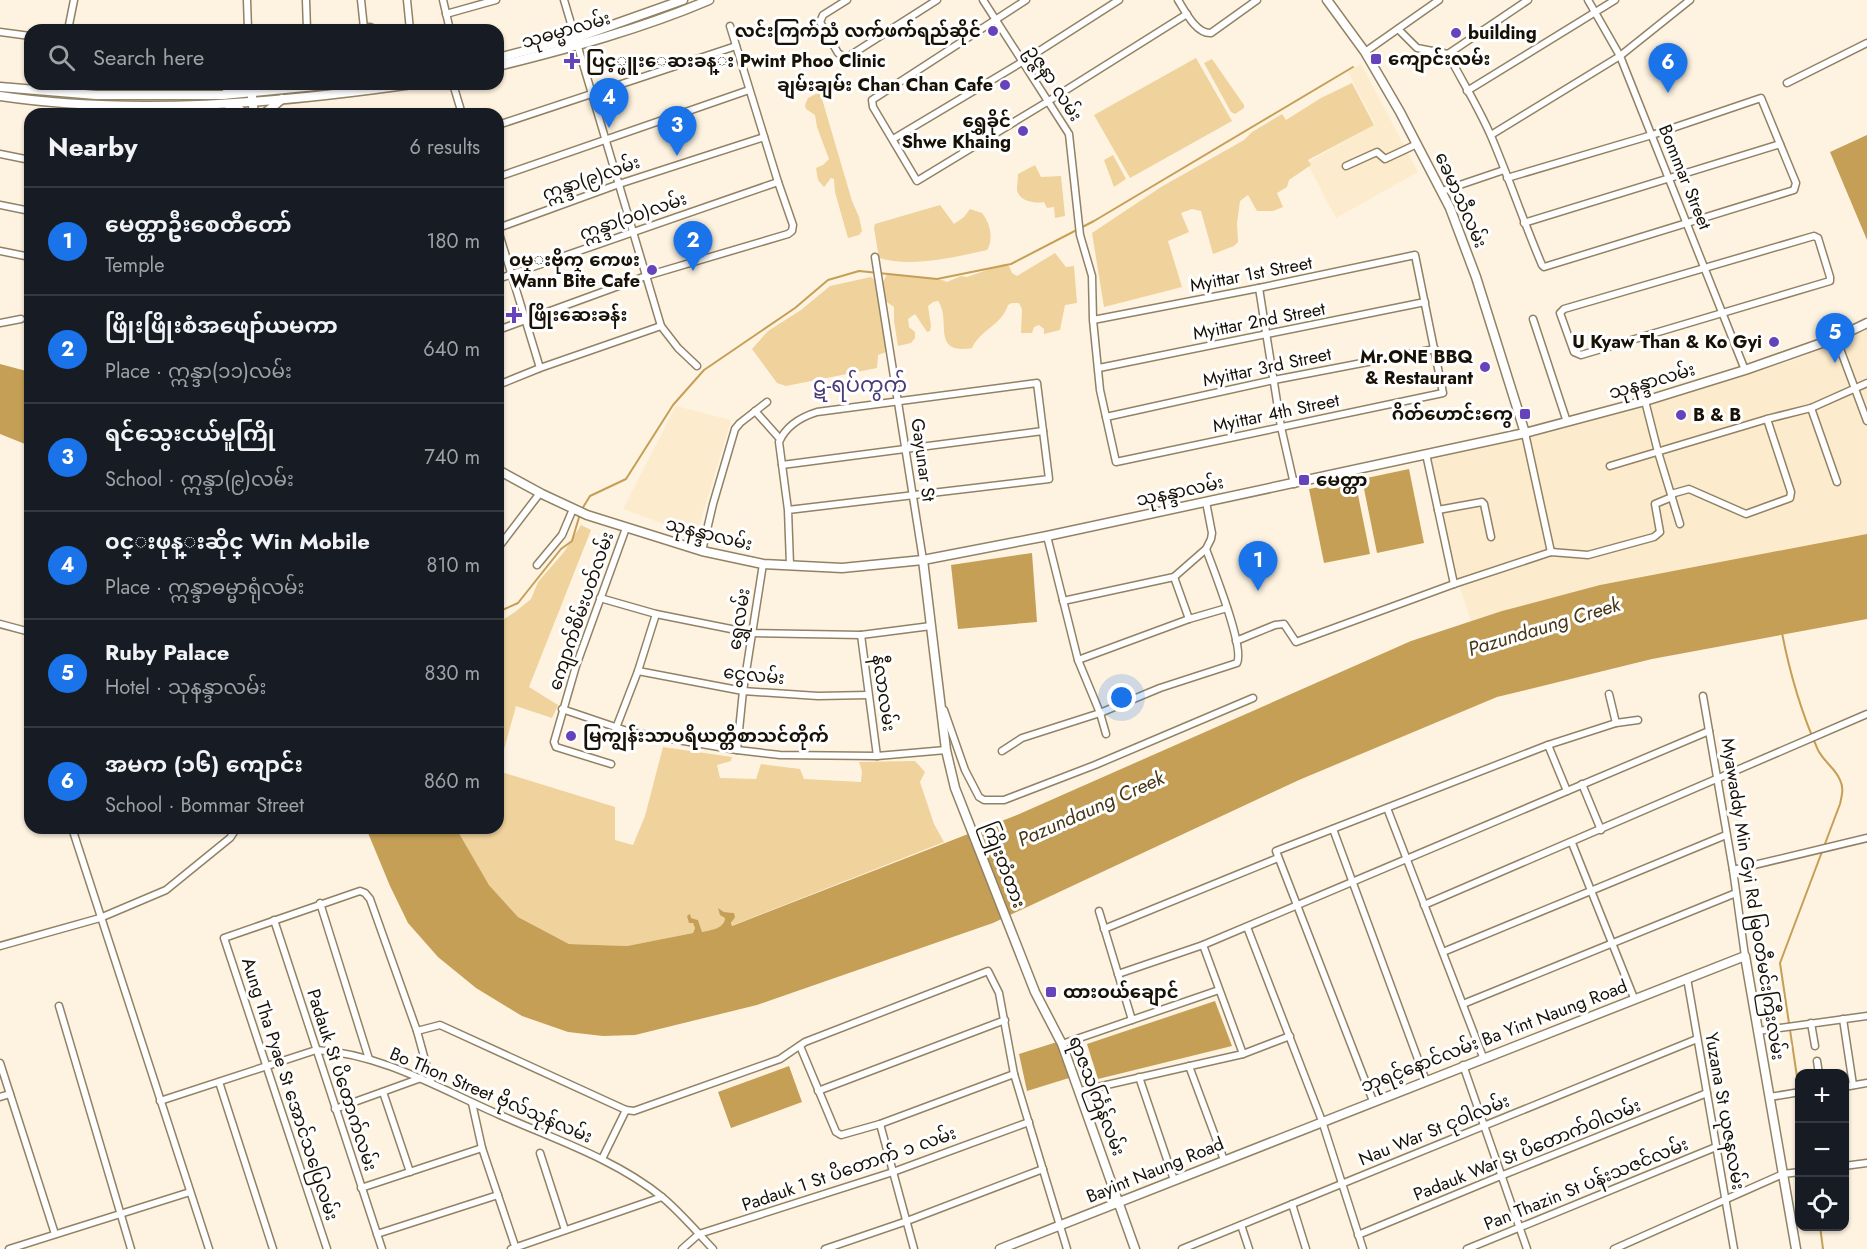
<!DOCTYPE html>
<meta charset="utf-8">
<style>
:root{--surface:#171b24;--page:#242831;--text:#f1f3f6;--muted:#9ea1a6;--line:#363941;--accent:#1a73e8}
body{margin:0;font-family:Jost,"Noto Sans Myanmar",sans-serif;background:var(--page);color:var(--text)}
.controls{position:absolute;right:18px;bottom:18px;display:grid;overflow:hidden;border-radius:12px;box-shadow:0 2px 4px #0004}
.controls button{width:54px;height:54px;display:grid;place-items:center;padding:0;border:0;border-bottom:2px solid var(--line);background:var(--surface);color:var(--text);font:30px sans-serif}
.you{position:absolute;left:1122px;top:698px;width:21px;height:21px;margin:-15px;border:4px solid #fff;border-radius:50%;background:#1a73e8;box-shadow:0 0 0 9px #1a73e833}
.badge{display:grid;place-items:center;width:39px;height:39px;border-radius:50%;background:var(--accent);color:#fff;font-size:20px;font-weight:700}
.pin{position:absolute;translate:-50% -50px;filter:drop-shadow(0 2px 3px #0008)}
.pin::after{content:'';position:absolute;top:32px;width:21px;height:18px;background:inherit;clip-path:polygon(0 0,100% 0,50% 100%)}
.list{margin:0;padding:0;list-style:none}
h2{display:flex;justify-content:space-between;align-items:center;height:78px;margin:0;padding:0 24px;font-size:26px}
h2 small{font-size:20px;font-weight:400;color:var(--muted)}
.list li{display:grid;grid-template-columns:39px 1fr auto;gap:18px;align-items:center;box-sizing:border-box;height:108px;padding:0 24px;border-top:2px solid var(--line)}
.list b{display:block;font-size:22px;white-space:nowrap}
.list p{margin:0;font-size:20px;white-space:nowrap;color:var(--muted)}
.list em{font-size:20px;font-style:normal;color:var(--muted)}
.icon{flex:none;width:33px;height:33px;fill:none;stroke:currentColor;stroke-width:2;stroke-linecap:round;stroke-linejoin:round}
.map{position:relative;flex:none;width:1867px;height:1249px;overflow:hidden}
.search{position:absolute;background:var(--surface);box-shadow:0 2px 4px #0004;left:24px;top:24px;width:480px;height:66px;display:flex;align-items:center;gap:15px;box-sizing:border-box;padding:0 21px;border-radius:18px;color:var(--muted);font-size:22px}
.panel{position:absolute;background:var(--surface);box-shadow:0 2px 4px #0004;left:24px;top:108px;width:480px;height:726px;border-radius:18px}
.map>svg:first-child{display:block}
</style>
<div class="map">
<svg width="1867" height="1249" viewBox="0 0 1867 1249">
<rect width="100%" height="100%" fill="#fef3e0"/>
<g fill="#fcebcc">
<path d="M1361,64L1418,172L1336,218L1307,163L1375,124L1348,72Z"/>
<path d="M1867,328V534L1600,585L1471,621L1444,538L1431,454L1532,433L1795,360Z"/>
<path d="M676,406L731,420L696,536L623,509Z"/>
</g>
<g fill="#efd29c">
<path d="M1196,58L1232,121L1130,178L1094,115Z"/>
<path d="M1212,59L1244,105V108L1235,114L1231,112L1204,63Z"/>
<path d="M1352,83L1374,125L1308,160L1311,165L1289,180L1287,187L1277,193L1283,207L1273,211H1257L1248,195L1240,201L1237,223L1238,242L1234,246L1213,254L1201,211L1192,209L1181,213L1189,232L1168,241L1182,287L1104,307L1092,233L1161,187L1244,140L1252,132L1282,114L1286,120L1321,98Z"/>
<path d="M820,92L852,201L859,217L862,231L859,235L848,238L835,192L834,179L831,178L824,187L818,180L816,168L823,165L829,159L817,127L815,115L806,109L805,105L808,98Z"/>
<path d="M1113,155L1126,179L1114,187L1104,160Z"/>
<path d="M1035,165L1041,177L1061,176L1065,216L1055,218L1054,207L1047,208L1044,202C1035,204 1019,201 1017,190C1017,185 1018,179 1018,174Z"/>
<path d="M940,205L954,224L964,217L970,209L982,213C990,223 994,239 987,250C955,257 912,268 879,258L874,228L875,224Z"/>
<path d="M1055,253L1066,267L1074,266L1077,303L1065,305L1060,330L1044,334V329L1039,325L1034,327L1032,333H1021L1022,309L1019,303H1012L1008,305C1002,325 981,329 972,348C930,355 952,320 938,301L933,302L928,306L931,326L930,331L927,332L915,314L908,319L909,327L915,332V338L911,343L898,346L894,321V307L884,300L882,284L887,274L942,280L947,282L961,276L967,277L1004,264L1009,266L1012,273L1017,276Z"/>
<path d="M871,277L875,280L886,352L878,355L877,368L786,386L777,383L752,349L768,331L801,310L830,286Z"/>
<path d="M581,525L591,530L529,687L558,705L552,718L516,706L498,771V623L515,612L531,599L538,582L564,552Z"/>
<path d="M663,747L732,757L731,761L717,765L720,778L756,779L761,764L800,769L804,779L861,782L862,771L859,762L915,761L925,772L920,782L934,824L944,842L731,926L734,913L724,912L718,908L725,918C724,929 711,930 702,933L698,920L691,918L690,914L695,928L693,933L627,946L569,944L518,917L489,885L456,828H498V771L615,807V840L633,845L645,816Z"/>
</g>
<g fill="#c59f55">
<path d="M1867,135V240L1830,152Z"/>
<path d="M0,364L30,372V446L0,434Z"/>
<path d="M1409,469L1424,543L1377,553L1362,479Z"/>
<path d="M1355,480L1370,554L1324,563L1309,489Z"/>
<path d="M1867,534V619L1652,659L1497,697L1299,780L993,923L757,1005L635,1035L603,1036L568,1032L522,1016L476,988L438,957L408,923L390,886L366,828H456L489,885L518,917L569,944L627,946L693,933L695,928L693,923H689L687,916L690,914L691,918L698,920L702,932C711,930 724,929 725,918L720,915L718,908L724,912L734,913L735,917L731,923L732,926L1017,815L1411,641L1502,611L1600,585Z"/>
<path d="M1032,553L1037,622L958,629L951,565Z"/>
<path d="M1215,1001L1232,1046L1098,1079L1087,1044Z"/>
<path d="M1057,1042L1069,1078L1027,1091L1019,1054Z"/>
<path d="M789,1066L802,1102L731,1128L718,1092Z"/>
</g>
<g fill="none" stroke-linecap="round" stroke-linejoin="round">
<g stroke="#c59f55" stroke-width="2">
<path d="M582,509L590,496L626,479L673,405L704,370L795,308L828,280L859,271L937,279L1011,264L1094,221L1353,67"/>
<path d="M498,612L518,603L561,549L572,541L580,514"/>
<path d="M1782,633C1790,674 1801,712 1818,750C1824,762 1836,769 1840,780C1844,788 1842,795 1840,804L1780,963L1799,1090"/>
<path d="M1820,1226L1823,1249"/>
</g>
<g stroke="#928265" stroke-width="9">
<g id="minor">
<path d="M247,0L248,30"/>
<path d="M306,0L307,30"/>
<path d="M361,0L364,28"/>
<path d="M407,0L410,30"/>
<path d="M443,0L450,30"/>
<path d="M564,0L661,326L678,348L697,366"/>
<path d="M847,0L823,15L820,22L838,53L846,58L937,0"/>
<path d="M983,0L1069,134L1080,235L1092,276L1093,320L1100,390L1116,462L1443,393L1415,255L1259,288L1093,320"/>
<path d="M1026,0L872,100L873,107L917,181L1047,102L1187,14"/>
<path d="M1178,0C1185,11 1196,34 1211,33L1257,0"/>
<path d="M1588,0L1620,56L1745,370"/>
<path d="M446,14L496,0"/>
<path d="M1398,29L1417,48L1448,54"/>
<path d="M68,30L74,0"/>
<path d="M346,30L370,27L377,30"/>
<path d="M0,32L30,36"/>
<path d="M1365,52L1439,0"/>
<path d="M1448,54C1462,81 1479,108 1491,136C1509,178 1524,223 1542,265L1544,267L1794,190L1796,183L1761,98L1652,135L1507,178"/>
<path d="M1448,54L1528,0"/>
<path d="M1787,83L1867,43"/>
<path d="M453,84L462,114"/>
<path d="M1467,91L1615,0"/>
<path d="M95,114L96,104"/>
<path d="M498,125L736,46"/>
<path d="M1491,135L1620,56L1690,0"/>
<path d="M893,139L1022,62L1119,0"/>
<path d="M0,154L30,160"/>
<path d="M1346,166L1377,152L1385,159L1417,144"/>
<path d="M498,177L749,90"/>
<path d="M1442,191L1504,170"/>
<path d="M0,205L30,211"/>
<path d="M1524,223L1780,144"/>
<path d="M498,228L619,184L764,137"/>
<path d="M498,230L540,368"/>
<path d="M1814,236L1818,238L1830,277V281L1581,355L1574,352L1560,313L1564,309Z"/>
<path d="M0,251L30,257"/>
<path d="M875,257L923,560"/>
<path d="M498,279L778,182"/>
<path d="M1259,288L1281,427L1294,484"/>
<path d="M1533,319L1567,422"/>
<path d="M0,323L21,319"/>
<path d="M498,330L646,276L788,234L792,231L793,225L778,182L730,26"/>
<path d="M1836,338L1867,421"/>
<path d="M1099,368L1425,302"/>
<path d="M498,385L540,368L661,326"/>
<path d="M1645,401L1658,452L1680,524"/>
<path d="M1811,408L1837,482"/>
<path d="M755,411L780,439"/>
<path d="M1106,417L1274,380L1435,349"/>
<path d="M1525,433L1551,552"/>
<path d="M1426,454L1454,584"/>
<path d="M782,465L1043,431"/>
<path d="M1610,466L1767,419L1811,408L1867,383"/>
<path d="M1671,494L1689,489L1746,514L1790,498L1791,492L1767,419"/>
<path d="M788,510L1049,479L1037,383L817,412C801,417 786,426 779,442L788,510L790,565"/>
<path d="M1438,510L1482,502L1484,504L1491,537"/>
<path d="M1047,536L1078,660L1100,713L1106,734"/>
<path d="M498,548L540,493"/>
<path d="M702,551L713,504L735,429L740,423L767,402"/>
<path d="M537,565L562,535L573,509"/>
<path d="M1174,577L1189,619"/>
<path d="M600,598L656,614L751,633L861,635L931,626"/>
<path d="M1063,601L1174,577L1206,549L1211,539L1212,533L1206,502"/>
<path d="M0,624L30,632"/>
<path d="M861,635L877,756"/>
<path d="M1236,641L1275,625L1284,624L1296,642L1454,584L1551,552L1588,555L1654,537L1660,532L1655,504L1672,497"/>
<path d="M1078,660L1189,619L1227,608"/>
<path d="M638,671L743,691L818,696L868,695"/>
<path d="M1609,694L1616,723"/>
<path d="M1703,696L1733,870L1745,956"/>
<path d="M562,709L630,732L737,750L780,755L877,756L946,750"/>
<path d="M944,710L965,770L979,797L984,800H1004L1095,765L1253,698"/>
<path d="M616,728L638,671L656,614"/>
<path d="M1548,745L1616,723L1638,720"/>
<path d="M737,750L743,691L763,564"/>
<path d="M1002,751L1022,738L1100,713L1160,688L1237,663C1245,647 1213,569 1206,549"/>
<path d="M611,764L556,747L554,742L576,666L626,528"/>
<path d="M1582,784L1601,830"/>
<path d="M1387,808L1483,1057"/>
<path d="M72,828L209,1249"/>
<path d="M1333,829L1426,1081"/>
<path d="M1572,843L1634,998"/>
<path d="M1733,870L1867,838"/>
<path d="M320,903L369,1059"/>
<path d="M1424,905L1867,714"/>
<path d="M1099,911L1132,1020"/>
<path d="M274,920L382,1249"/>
<path d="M1247,927L1322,1121L1363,1249"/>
<path d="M1104,929L1278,858"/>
<path d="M1203,945L1243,1054"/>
<path d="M0,946L100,918L166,890L230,838L234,832L233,828"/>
<path d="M1443,952L1726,835"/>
<path d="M1118,974L1203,945L1709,731"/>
<path d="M1687,978L1734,1249"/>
<path d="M1463,1004L1736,893"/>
<path d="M59,1006L131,1249"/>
<path d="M1843,1019L1853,1085"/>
<path d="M1811,1023L1815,1046"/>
<path d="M417,1031L440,1025L626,1110L634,1111L780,1059L805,1042L988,971L999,993L1014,1074L1067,1249"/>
<path d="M1758,1031L1867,1016"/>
<path d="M1062,1044L1219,990"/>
<path d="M800,1046L836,1132L841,1135L880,1124L1014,1074"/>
<path d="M1817,1061L1819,1074"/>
<path d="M0,1063L55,1234"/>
<path d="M1463,1065L1527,1249"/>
<path d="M1189,1066L1224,1160"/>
<path d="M1139,1077L1174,1180"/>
<path d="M219,1082L273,1249"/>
<path d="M1844,1087L1867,1083"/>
<path d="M818,1091L1005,1020"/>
<path d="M1080,1091L1243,1054L1290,1036"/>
<path d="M383,1092L410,1172"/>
<path d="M0,1097L10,1094"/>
<path d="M1770,1097L1800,1092"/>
<path d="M160,1101L316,1050C383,1054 440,1089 500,1115C554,1139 615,1159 662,1197C680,1212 697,1232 713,1249"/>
<path d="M1373,1101L1276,851L1548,745L1567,791"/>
<path d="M472,1103L482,1148L516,1249"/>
<path d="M335,1109L421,1078"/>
<path d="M880,1124L914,1249"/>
<path d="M540,1153L565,1230"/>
<path d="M602,1159L626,1110"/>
<path d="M1844,1166L1867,1163"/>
<path d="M361,1188L482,1148"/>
<path d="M1292,1204L1306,1249"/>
<path d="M1241,1225L1249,1249"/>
<path d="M377,1234L498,1195"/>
<path d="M1358,1235L1503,1175L1707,1093"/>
<path d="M9,1249L190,1192"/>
<path d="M327,1249L224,938L360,891L365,893L370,899L417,1031L431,1082"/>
<path d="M511,1249L662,1197"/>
<path d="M682,1249L699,1234L893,1172L1029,1122"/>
<path d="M825,1249L907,1221L1043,1169"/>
<path d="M1182,1249L1697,1039"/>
<path d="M1467,1249L1716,1147"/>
<path d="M1614,1249L1783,1174L1800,1172"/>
</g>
</g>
<g stroke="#928265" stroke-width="11">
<g id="major">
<path d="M1327,0L1365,52L1400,112L1450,208L1476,277L1525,433"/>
<path d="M498,58L576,38L683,0"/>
<path d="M498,66C570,48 641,29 709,0"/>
<path d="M264,84L277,89"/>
<path d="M0,87L96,95H223L336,84"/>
<path d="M226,93L239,84"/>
<path d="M0,96C134,116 278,103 412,84"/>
<path d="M252,97L254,114"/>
<path d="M227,104L239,109L245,114"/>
<path d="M264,114L282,99"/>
<path d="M498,470L542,494L587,515L702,551L763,564L842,568L923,560L1047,536L1525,433L1645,401L1745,370L1836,338L1867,323"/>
<path d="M923,560L946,750L955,788L1035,992L1062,1044L1135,1249"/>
<path d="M1000,1249L1745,956L1796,1249"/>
</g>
</g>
<use href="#minor" stroke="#fff" stroke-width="6"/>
<use href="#major" stroke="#fff" stroke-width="8"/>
</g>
<g fill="#6743bb" stroke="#fff" stroke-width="2">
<circle cx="993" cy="31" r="6"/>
<circle cx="1456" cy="33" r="6"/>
<rect x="1370" y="53" width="12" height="12" rx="3"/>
<path d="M569 52h6v6h6v6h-6v6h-6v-6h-6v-6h6z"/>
<circle cx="1005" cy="85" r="6"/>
<circle cx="1023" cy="131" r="6"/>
<circle cx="652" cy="270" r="6"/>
<path d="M511 306h6v6h6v6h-6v6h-6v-6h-6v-6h6z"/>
<circle cx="1774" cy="342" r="6"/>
<circle cx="1485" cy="367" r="6"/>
<rect x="1519" y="408" width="12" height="12" rx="3"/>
<circle cx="1681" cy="415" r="6"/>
<rect x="1298" y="474" width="12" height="12" rx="3"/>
<circle cx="571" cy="736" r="6"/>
<rect x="1045" y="986" width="12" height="12" rx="3"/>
</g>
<g text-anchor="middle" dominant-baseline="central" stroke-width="6" stroke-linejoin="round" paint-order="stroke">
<g font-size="18" fill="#171106" stroke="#fff">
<text transform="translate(566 30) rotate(-16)">သုဓမ္မာလမ်း</text>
<text transform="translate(1054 83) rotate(57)">ဥဇ္ဇနာ လမ်း</text>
<text transform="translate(1685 177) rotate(68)">Bommar Street</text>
<text transform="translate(591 178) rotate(-19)">ဣန္ဒာ(၉)လမ်း</text>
<text transform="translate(1461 200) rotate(66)">ခေမာသီလမ်း</text>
<text transform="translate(633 216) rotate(-19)">ဣန္ဒာ(၁၀)လမ်း</text>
<text transform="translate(1251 274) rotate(-11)">Myittar 1st Street</text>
<text transform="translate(1259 321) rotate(-11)">Myittar 2nd Street</text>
<text transform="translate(1267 367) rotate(-12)">Myittar 3rd Street</text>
<text transform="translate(1652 381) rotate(-16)">သုနန္ဒာလမ်း</text>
<text transform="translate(1276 413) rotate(-12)">Myittar 4th Street</text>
<text transform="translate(923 460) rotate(82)">Gayunar St</text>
<text transform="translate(1180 491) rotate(-12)">သုနန္ဒာလမ်း</text>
<text transform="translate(709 534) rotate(14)">သုနန္ဒာလမ်း</text>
<text transform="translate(581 611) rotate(-71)">ကျောက်စိမ်းပတ်လမ်း</text>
<text transform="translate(739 619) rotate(-81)">ရွှေလမ်း</text>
<text transform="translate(754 675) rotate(6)">ငွေလမ်း</text>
<text transform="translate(884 693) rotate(82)">နီလာလမ်း</text>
<text transform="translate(1004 865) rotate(69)">ကြိုးတံတား</text>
<text transform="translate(1753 899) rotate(81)">Myawaddy Min Gyi Rd မြဝတီမင်းကြီးလမ်း</text>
<text transform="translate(1494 1036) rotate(-21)">ဘုရင့်နောင်လမ်း Ba Yint Naung Road</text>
<text transform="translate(342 1080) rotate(72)">Padauk St ပိတောက်လမ်း</text>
<text transform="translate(290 1089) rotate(72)">Aung Tha Pyae St အောင်သပြေလမ်း</text>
<text transform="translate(491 1095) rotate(23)">Bo Thon Street ဗိုလ်သုန်လမ်း</text>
<text transform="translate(1097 1096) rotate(69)">ရာဇသင်္ကြန်လမ်း</text>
<text transform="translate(1725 1111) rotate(80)">Yuzana St ယုဇနလမ်း</text>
<text transform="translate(1434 1130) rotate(-22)">Nau War St ငုဝါလမ်း</text>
<text transform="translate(1527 1150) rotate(-22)">Padauk War St ပိတောက်ဝါလမ်း</text>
<text transform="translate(849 1169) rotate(-19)">Padauk 1 St ပိတောက် ၁ လမ်း</text>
<text transform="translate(1155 1170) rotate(-22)">Bayint Naung Road</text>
<text transform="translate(1586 1184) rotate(-22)">Pan Thazin St ပန်းသဇင်လမ်း</text>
</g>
<g font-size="18" font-weight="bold" fill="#171106" stroke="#fff" text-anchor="start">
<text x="981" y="31" text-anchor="end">လင်းကြက်ညံ လက်ဖက်ရည်ဆိုင်</text>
<text x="1468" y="33">building</text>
<text x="1388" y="59">ကျောင်းလမ်း</text>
<text x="586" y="61">ပြင့္ဖူးေဆးခန္း Pwint Phoo Clinic</text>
<text x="993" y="85" text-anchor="end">ချမ်းချမ်း Chan Chan Cafe</text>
<text x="1011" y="121" text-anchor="end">ရွှေခိုင်<tspan x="1011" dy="21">Shwe Khaing</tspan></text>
<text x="640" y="260" text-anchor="end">၀မ္းဗိုက္ ကေဖး<tspan x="640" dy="21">Wann Bite Cafe</tspan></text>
<text x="528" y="315">ဖြိုးဆေးခန်း</text>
<text x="1762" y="342" text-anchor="end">U Kyaw Than &amp; Ko Gyi</text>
<text x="1473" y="357" text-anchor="end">Mr.ONE BBQ<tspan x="1473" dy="21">&amp; Restaurant</tspan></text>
<text x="1513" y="414" text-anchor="end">ဂိတ်ဟောင်းကွေ</text>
<text x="1693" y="415">B &amp; B</text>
<text x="1316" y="480">မေတ္တာ</text>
<text x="583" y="736">မြကျွန်းသာပရိယတ္တိစာသင်တိုက်</text>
<text x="1063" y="992">ထားဝယ်ချောင်</text>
</g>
<g font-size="20" font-style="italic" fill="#473616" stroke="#fff">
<text transform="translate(1544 627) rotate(-17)">Pazundaung Creek</text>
<text transform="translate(1091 809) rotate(-24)">Pazundaung Creek</text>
</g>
<g font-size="21" fill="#4a3b78" stroke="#fff">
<text x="860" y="385">ဋ-ရပ်ကွက်</text>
</g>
</g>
</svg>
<div class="controls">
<button>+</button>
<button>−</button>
<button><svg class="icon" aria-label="locate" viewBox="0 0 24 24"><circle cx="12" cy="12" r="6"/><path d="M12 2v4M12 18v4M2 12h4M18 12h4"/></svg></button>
</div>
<div class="you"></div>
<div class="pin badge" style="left:1258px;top:591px">1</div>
<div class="pin badge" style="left:693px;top:271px">2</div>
<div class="pin badge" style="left:677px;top:156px">3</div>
<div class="pin badge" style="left:609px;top:128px">4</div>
<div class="pin badge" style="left:1835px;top:363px">5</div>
<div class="pin badge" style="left:1668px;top:93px">6</div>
<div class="search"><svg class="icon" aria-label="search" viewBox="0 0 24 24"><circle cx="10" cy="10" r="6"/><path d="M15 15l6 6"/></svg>Search here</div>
<section class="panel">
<h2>Nearby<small>6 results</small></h2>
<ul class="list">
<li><span class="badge">1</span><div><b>မေတ္တာဦးစေတီတော်</b><p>Temple</p></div><em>180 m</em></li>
<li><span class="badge">2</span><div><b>ဖြိုးဖြိုးစံအဖျော်ယမကာ</b><p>Place · ဣန္ဒာ(၁၁)လမ်း</p></div><em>640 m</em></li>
<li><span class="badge">3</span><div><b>ရင်သွေးငယ်မူကြို</b><p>School · ဣန္ဒာ(၉)လမ်း</p></div><em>740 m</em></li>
<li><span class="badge">4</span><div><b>၀င္းဖုန္းဆိုင္ Win Mobile</b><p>Place · ဣန္ဒာဓမ္မာရုံလမ်း</p></div><em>810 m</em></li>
<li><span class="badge">5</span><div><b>Ruby Palace</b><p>Hotel · သုနန္ဒာလမ်း</p></div><em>830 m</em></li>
<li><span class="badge">6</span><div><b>အမက (၁၆) ကျောင်း</b><p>School · Bommar Street</p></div><em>860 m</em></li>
</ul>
</section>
</div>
